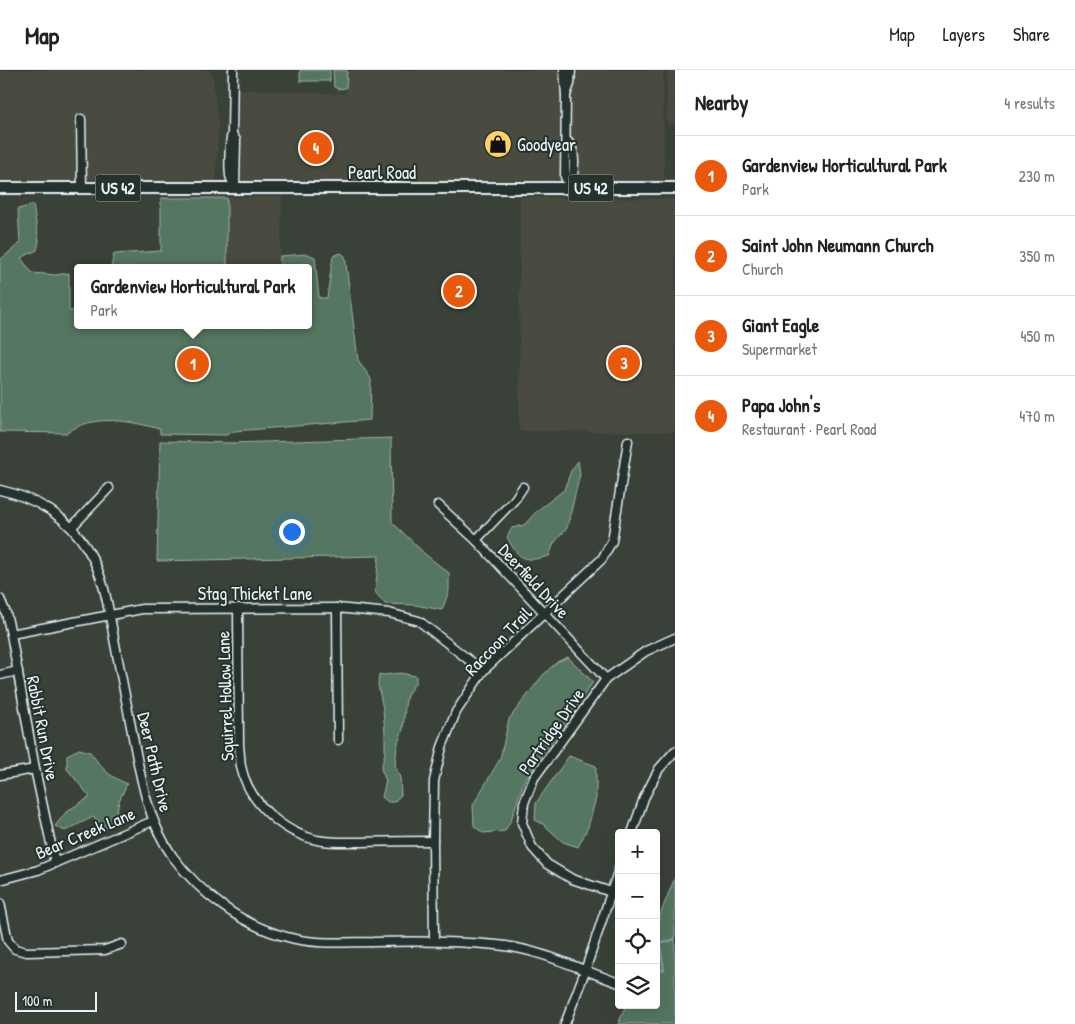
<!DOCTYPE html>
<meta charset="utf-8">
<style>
:root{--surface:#fff;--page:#f2f2f2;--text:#222;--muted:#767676;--line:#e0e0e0;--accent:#ea580c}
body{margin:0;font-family:"Patrick Hand",sans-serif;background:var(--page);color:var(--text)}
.controls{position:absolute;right:15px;bottom:15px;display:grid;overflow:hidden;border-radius:5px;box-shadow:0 5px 20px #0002}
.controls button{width:45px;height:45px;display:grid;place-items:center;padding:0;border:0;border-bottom:1px solid var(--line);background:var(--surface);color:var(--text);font:25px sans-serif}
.scale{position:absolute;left:15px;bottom:12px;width:82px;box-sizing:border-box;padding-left:5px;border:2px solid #e8f1f8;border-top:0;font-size:14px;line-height:18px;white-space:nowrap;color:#e8f1f8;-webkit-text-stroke:4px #26332d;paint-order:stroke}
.you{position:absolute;left:291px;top:461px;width:18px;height:18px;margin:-12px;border:4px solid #fff;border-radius:50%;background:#1a73e8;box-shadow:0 0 0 8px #1a73e833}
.badge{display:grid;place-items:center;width:32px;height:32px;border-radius:50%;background:var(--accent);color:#fff;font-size:16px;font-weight:700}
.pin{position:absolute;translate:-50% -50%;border:2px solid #fff;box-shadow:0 1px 5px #0006}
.popup{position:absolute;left:74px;top:194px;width:238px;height:65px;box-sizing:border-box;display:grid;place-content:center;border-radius:5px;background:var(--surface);filter:drop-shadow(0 1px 4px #0005);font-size:16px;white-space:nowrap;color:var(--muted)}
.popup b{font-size:19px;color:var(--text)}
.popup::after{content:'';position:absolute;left:50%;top:100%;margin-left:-10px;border:10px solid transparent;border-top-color:var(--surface)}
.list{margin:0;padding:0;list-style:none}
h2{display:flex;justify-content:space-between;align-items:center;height:65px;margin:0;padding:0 20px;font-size:21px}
h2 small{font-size:16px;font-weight:400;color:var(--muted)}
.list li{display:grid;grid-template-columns:32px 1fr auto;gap:15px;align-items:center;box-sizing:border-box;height:80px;padding:0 20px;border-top:1px solid var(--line)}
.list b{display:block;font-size:19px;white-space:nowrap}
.list p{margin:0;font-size:16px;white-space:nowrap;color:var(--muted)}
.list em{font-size:16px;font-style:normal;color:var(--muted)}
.icon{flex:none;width:28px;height:28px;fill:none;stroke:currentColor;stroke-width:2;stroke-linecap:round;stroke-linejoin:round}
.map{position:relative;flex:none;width:675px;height:954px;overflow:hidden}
header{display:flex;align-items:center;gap:30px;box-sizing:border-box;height:70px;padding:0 25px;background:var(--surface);border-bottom:1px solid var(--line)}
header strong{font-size:24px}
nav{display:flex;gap:28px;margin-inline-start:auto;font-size:18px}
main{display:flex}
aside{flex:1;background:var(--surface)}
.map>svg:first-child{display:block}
</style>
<header>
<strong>Map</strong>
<nav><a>Map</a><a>Layers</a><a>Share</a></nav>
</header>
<main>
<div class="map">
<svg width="675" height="954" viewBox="0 0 675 954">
<rect width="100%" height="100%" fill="#3a4138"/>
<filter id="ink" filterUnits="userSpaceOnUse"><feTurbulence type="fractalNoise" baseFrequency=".02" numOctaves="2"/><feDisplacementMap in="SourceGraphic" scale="10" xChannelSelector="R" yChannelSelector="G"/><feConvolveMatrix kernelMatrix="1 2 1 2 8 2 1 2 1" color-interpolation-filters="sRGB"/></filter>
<g filter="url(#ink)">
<g fill="#484b40">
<path d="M0,0H208L213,7L218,56L216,110L156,111L76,109L73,111L0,110Z"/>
<path d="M347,0H663L664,111L499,110L288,115V110L256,112L243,110L240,103L237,19L346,24Z"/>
<rect x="667" y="0" width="8" height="53"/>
<path d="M282,126L280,198H227V128Z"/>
<path d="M520,127L675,129V362L519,361Z"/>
</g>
<g fill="#547660" stroke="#9eb4ac">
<rect x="300" y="0" width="30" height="11"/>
<path d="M333,0H347L346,18L338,19L334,17Z"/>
<path d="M161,128H227V198H111L114,184L161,181Z"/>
<path d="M33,135L39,171L37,180L21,188L32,203L56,205L69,203V241L78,240V255H308V198H280V186L308,184L315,187L319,228H327L333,186L341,183L345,186L358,290L371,309L370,350L235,361L226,365L160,364V359C130,351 94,343 67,363L0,362V190L20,173L18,139Z"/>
<path d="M391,368L392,452L426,485L449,503V521L442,540L415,535L385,534L375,522L379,486L157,491L160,371L232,373Z"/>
<path d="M578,391L580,404L567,458L554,473L549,486C525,493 518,489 507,467L512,458L524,455L538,440L564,420L571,401Z"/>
<path d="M568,587L593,612L524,711L511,750L505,761L483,763L474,756L473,735L500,689L509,649L543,605L557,592Z"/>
<path d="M400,603L416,606V612L407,625L405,636L403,659L397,676L395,695L400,708L401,725L394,732H388L382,727L386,711L381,699L385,683V663L383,639L378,615L379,604L384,605Z"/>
<path d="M79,679L90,682C103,699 107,705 127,714L119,731L115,751L107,758L93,747L65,761L55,756L67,741L90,727L67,699V685Z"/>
<path d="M569,686L596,696V728L588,757L578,777L563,772L543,754L535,750L536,733Z"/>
<path d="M675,807V954H618L626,935H656V855Z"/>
</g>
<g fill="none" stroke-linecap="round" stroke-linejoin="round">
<path stroke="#89a0a7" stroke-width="2" d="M656,899L664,900L660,874L675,869"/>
<g stroke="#e8f1f8" stroke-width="11">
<g id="minor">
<path d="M233,0L232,64C229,72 229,97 230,106C231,110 234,114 235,118"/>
<path d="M564,0L566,25L565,107L570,117"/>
<path d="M566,25L570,14L571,0"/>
<path d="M81,49L82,118"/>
<path d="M232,64L236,70L235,116"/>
<path d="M566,70C578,79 574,105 570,117"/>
<path d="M0,420C36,428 69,447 88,480C103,504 108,535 113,563C119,596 126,629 132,662C140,704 147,751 173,787C201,824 241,855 287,867C315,875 344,872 373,872C414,871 456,871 497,875C539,879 579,899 619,913"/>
<path d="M438,435L476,470L606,609"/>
<path d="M72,457L109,418"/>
<path d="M476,470L515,429L523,417"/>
<path d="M0,529L6,543L11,564L35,699L55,793"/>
<path d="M238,538L239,676C240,683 240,689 241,696C248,732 282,762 317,770C332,773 348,772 363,772C387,771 410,771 433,771"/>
<path d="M337,538L338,670"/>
<path d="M11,564L142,539L337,538L389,543L419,551L483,601"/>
<path d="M0,605L18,601"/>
<path d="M0,705L35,699"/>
<path d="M632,763L644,728L659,699L675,681"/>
<path d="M0,810L38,800L153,751"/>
<path d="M611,822L572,809L547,794L532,777L522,753L524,733L534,708L606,609L646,581L675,568"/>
<path d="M0,833L8,871L15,879L27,882L105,880L122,874"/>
<path d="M434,871L433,771L434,711L442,677L456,642L483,601L602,489L612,471L628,371"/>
<path d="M565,954L585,901L619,799"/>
</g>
</g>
<g stroke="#e8f1f8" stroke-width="14">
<path id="major" d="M0,118H675"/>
</g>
<use href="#minor" stroke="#26332d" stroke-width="8"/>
<use href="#major" stroke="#26332d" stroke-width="10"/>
</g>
</g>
<defs>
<g id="shop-disc" transform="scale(1.4375)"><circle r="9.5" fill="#ffd166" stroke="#26332d"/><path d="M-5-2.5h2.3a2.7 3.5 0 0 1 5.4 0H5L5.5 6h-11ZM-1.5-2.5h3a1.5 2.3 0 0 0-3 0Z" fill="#111"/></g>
</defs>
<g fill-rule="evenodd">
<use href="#shop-disc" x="498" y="74"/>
</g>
<g text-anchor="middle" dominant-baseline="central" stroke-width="4" stroke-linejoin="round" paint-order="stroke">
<g fill="#26332d" stroke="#aeb8bb" stroke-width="1">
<rect x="95.5" y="104.5" width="45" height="27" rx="4"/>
<rect x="568.5" y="104.5" width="45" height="27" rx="4"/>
</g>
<g font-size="16" font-weight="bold" fill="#e8f1f8">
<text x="118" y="118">US 42</text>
<text x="591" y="118">US 42</text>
</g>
<g font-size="18" fill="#e8f1f8" stroke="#26332d" text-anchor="start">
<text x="517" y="74">Goodyear</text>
</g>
<g font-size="18" fill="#e8f1f8" stroke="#26332d">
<text x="382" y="102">Pearl Road</text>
<text transform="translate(534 511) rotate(47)">Deerfield Drive</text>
<text x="255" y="523">Stag Thicket Lane</text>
<text transform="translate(498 571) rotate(-46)">Raccoon Trail</text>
<text transform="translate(225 626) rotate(-92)">Squirrel Hollow Lane</text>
<text transform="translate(43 658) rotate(79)">Rabbit Run Drive</text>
<text transform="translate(551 661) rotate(-55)">Partridge Drive</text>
<text transform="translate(155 692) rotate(77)">Deer Path Drive</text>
<text transform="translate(85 763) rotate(-23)">Bear Creek Lane</text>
</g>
</g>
</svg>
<div class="controls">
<button>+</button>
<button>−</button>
<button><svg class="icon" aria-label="locate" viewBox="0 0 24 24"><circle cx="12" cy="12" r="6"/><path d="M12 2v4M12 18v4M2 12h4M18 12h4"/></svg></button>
<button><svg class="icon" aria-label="layers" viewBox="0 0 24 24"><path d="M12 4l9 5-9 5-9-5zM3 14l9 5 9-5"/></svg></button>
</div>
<div class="scale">100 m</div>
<div class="you"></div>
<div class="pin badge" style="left:193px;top:294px">1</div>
<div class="popup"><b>Gardenview Horticultural Park</b>Park</div>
<div class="pin badge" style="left:459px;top:221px">2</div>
<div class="pin badge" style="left:624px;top:293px">3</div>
<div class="pin badge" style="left:316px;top:78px">4</div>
</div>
<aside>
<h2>Nearby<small>4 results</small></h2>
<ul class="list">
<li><span class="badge">1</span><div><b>Gardenview Horticultural Park</b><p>Park</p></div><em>230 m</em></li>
<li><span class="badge">2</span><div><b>Saint John Neumann Church</b><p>Church</p></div><em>350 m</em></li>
<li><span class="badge">3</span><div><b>Giant Eagle</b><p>Supermarket</p></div><em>450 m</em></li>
<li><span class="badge">4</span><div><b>Papa John's</b><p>Restaurant · Pearl Road</p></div><em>470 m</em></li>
</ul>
</aside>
</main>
